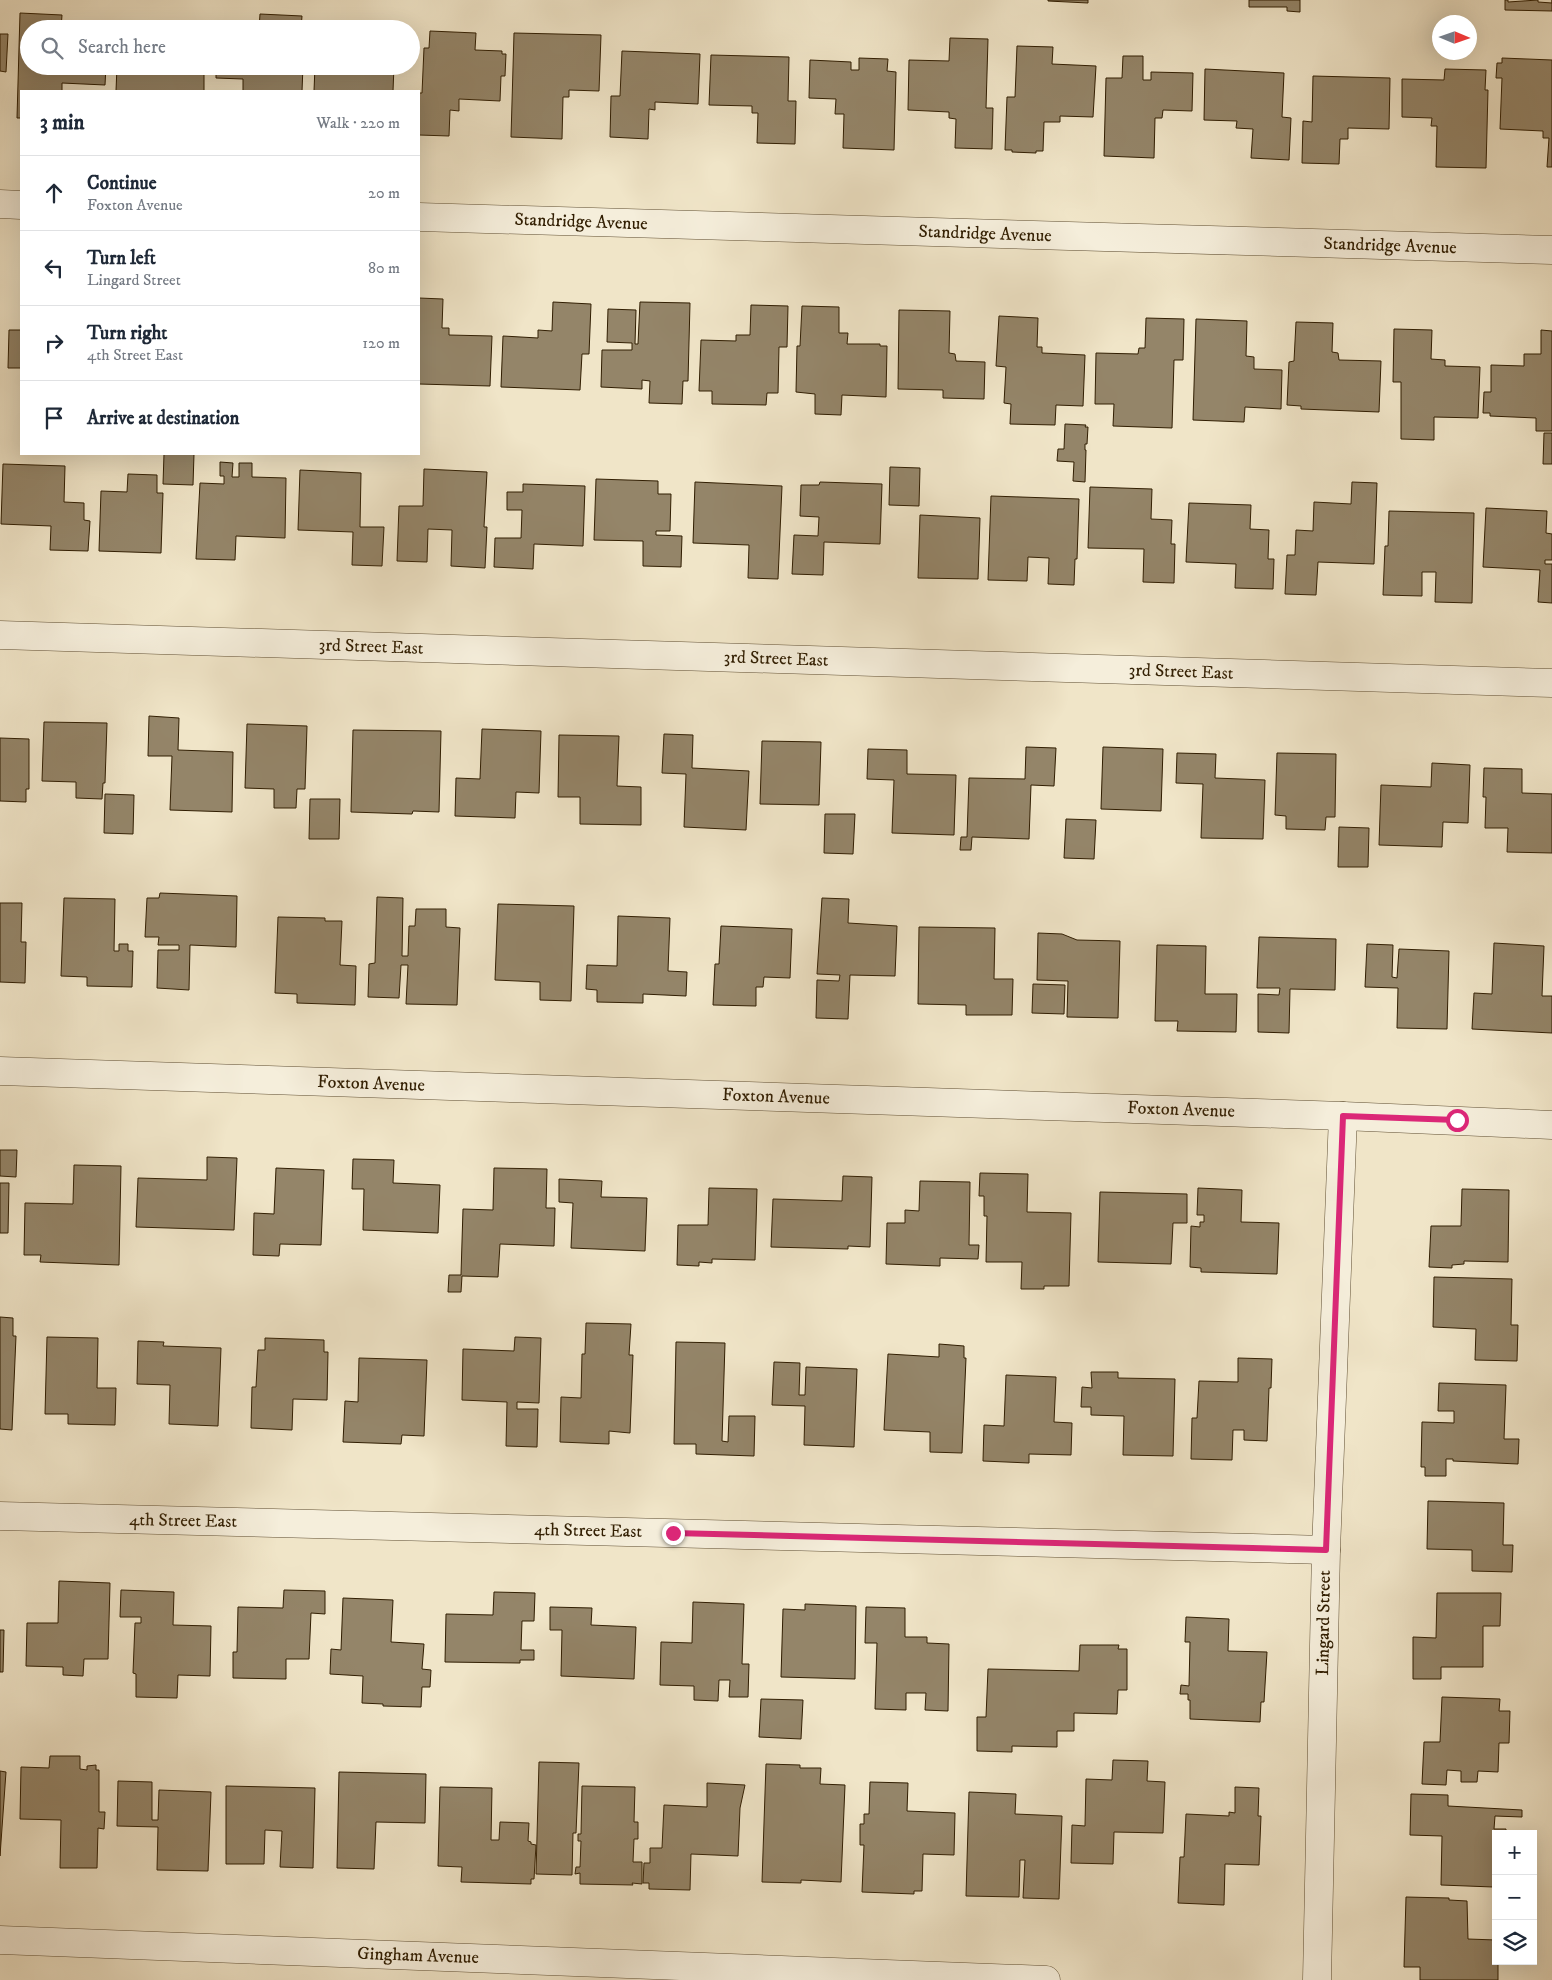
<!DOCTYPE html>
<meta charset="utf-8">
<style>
:root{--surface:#fff;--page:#f6f6f7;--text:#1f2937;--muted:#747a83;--line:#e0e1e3}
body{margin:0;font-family:"IM FELL DW Pica",serif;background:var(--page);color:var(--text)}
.controls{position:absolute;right:15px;bottom:15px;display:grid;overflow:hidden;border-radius:0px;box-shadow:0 5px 20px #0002}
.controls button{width:45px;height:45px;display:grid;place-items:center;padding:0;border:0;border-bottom:1px solid var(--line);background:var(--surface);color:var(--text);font:25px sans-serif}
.compass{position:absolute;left:1432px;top:15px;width:45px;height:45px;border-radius:50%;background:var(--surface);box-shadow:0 5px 20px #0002;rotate:92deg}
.stop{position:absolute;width:15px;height:15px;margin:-11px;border:4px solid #db2777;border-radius:50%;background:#fff}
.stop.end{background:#db2777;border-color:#fff;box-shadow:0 1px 5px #0008}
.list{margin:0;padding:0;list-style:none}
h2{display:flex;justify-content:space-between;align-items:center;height:65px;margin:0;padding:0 20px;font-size:21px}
h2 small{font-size:16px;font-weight:400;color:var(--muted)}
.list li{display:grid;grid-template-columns:32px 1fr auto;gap:15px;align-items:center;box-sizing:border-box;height:75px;padding:0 20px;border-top:1px solid var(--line)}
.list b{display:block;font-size:19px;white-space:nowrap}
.list p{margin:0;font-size:16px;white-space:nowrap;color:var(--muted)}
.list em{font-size:16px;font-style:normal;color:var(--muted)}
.icon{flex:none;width:28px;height:28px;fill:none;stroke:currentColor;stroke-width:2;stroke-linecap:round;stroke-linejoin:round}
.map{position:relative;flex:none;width:1552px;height:1980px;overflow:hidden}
.search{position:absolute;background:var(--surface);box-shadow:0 5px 20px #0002;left:20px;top:20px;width:400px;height:55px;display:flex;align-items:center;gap:12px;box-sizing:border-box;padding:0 18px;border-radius:28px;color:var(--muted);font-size:19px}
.panel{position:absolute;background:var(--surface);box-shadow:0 5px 20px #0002;left:20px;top:90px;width:400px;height:365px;border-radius:0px}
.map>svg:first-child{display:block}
</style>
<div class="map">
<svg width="1552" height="1980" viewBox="0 0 1552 1980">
<rect width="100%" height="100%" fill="#f0e5c8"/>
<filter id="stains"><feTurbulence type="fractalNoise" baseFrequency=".004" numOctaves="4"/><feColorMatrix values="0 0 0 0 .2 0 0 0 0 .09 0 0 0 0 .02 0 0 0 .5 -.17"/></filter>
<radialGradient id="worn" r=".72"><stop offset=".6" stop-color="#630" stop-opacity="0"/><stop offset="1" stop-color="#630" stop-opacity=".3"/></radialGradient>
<g fill="#948569" stroke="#311e02">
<path d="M1048,0H1088V3L1048,1Z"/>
<path d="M1249,0H1300V12L1287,11V7H1249Z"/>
<path d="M1505,0H1508V2L1538,0V2L1552,3V0V11L1505,10Z"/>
<path d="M20,13L62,15L61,29H29V66H106L105,85L62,83V91H21V118H17Z"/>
<path d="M260,14L302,16L301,29H259Z"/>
<path d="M162,21L195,22L194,29H161Z"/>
<path d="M360,26L387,27V29H360Z"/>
<path d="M430,31L476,33L475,50L502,51V54H506L505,76H501L500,101L459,99V111L450,110L449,136L419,135V93H422L424,48H429Z"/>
<path d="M514,33L601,35L599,91L569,90V97H563L562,139L511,137Z"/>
<path d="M0,34H8L6,72L0,71Z"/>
<path d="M950,38L988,39L986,108H993L992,149L955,148L956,119L949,118V112L908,110L909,60L949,61Z"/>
<path d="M1017,46L1053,47L1052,64L1096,66L1093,117L1060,116V122H1044L1043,151H1036V153L1012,152V150H1005L1007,97H1015Z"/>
<path d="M622,51L700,54L698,104L655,102V110L649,109L648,139L610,137L611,96H620Z"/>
<path d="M711,55L789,57L788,101H796L795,144L757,143L758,113H752V106L709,105Z"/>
<path d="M1123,56H1143V80H1151V72L1193,73L1192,111L1163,110L1162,118H1155L1154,158L1104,156L1106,78H1122Z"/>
<path d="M859,58L888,59L887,71L896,72L894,150L843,148L844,114H835L836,99L809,98L810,60L851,62V70H859Z"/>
<path d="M1502,58L1552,60V167H1547L1549,138H1543V131L1500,129L1502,78H1496L1497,63H1502Z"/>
<path d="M117,66H196L195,73H204V91H116Z"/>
<path d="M216,66H303L302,91H243V79L216,78Z"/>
<path d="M315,66H394L393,91H314Z"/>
<path d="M1205,69L1284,73L1282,117L1291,118L1289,160L1251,158L1253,129L1236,128L1237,121L1204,120Z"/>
<path d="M1445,69L1486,70L1485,90H1488L1486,168L1436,167L1437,126H1431L1432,118L1402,117V79L1444,80Z"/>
<path d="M1313,76L1390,78L1389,129L1348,128V139H1340L1339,164L1302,163L1303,121L1312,122Z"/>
<path d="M419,298L443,299L442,328H449V335L492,336L490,386L419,384Z"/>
<path d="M553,302L591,304L589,354H582L580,390L501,387L503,336L538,338V330L552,331Z"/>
<path d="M640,302L690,303L688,381H683L682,404L649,403L650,381L642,380V389L601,387L602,350H632V343L607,342L608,309L636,310L635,344H638Z"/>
<path d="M751,305L788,306L787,347H779L778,393H767L766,405L712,404V391H699L701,340L736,341V335H750Z"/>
<path d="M802,306L839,307V333H848L847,344H880V346H887L886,397L842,395L841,415L815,414V394L796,392L797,346H800Z"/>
<path d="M899,310L950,311L949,353L955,354L956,361L985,362L984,399L943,398V390L898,389Z"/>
<path d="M999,316L1038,318L1037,347H1042V353L1085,355L1083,406L1056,405L1055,425L1010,424L1011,404L1004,403L1006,367L996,366Z"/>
<path d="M1146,318L1184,319L1183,360H1174L1172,428L1113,426L1114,404H1095L1096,353L1138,354L1139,348H1145Z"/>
<path d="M1196,319L1247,321L1246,356L1254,357V369L1282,370L1281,409L1245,407L1244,422L1193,420Z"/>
<path d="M1296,322L1333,323L1332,352L1338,353L1339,360L1381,361L1379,412L1301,409V406L1287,405L1289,362L1294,361Z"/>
<path d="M1394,329L1432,330L1431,359L1445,360V366L1480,367L1478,418L1434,417V440L1401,439V382H1393Z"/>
<path d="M9,330H21V368H8Z"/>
<path d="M1541,330L1552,331V431H1536V418L1490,416V413H1483L1484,392H1491V365L1524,366V354H1541Z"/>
<path d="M1065,424L1086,425L1085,427H1088L1087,444H1085V450H1086L1085,482L1073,481L1074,462L1057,461L1058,449H1064Z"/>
<path d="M1544,433H1552V464H1543Z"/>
<path d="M164,454H194L193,485L163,484Z"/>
<path d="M220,462L233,463L232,477H239V463H252V477L286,478L285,538L236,536L235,560L196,559L200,483L224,484V476H220Z"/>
<path d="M3,464L65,466L64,502L84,503V520L90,521L88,551L50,550L51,526L1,524Z"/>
<path d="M890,467L920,468L919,506L889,505Z"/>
<path d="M424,469L487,472L484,527H487L485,568L451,566L452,530L428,529L427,562L397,561L399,506H423Z"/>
<path d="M300,470L361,473L360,527H384L382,566L352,565L353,532L298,530Z"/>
<path d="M128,474L157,475V493H163L161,553L99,551L101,491L127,492Z"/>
<path d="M596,479L658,481V494H671L670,531H656V535L682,536L681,567L643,566V541L594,540Z"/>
<path d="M695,482L782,486L778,579L748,578L749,545L693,543Z"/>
<path d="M820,482L882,484L880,544L824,542L823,575L792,574L794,535L818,536L819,517L800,516L801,485H819Z"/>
<path d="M1352,482L1377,483L1374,564L1318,562L1316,595L1285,594L1287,555H1295L1296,530L1313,531L1314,502L1351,504Z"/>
<path d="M523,484L585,486L583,546L534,544L533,569L494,567L495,538H521L522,510H507V492H523Z"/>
<path d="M1090,487L1152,489L1151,519L1172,520L1171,544H1175L1174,583L1143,582L1144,549L1088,548Z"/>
<path d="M991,496L1079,499L1077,559H1075L1074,585L1048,584L1049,558L1028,557L1027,581L988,580Z"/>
<path d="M1189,503L1251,505L1250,529L1269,530L1268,559H1274L1273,589L1235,588L1236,564L1186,562Z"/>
<path d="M1486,508L1547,511L1546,533L1552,534V560H1545V564H1552V603L1538,602L1540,570L1483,567Z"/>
<path d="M1389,511L1474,513L1472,603L1435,602L1436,572H1422V596L1383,595L1385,546H1388Z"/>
<path d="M920,515L980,518L978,579L918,578Z"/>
<path d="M149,716L179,718L178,750L233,752L232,812L170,810L172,756H148Z"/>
<path d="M44,722L107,723L105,783H103L102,799L76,798V782L42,781Z"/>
<path d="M247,724L307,726L305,789H297L296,808H274V789L245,788Z"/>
<path d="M482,729L541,731L539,793L516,792L515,818L455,816L456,778L480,779Z"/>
<path d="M353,730L441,731L439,812L413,811L412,814L351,812Z"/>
<path d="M664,734L693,735L692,768L749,771L746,830L684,827L686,774L662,773Z"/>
<path d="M559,735L619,736L617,786L641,787V825L580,824V797H558Z"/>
<path d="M0,738L29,739V789H26V802L0,801Z"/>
<path d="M762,741L821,742L819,805L760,804Z"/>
<path d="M1026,747L1056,748L1054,786L1031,785L1029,839L972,837L971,850H960L961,837H967L969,778L1025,779Z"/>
<path d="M1103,747L1163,749L1161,811L1101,809Z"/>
<path d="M868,749L907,750V774L956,775L954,835L892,833L894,780L867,779Z"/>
<path d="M1177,753L1216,754L1215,778L1265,780L1263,839L1201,838L1203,784L1176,783Z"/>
<path d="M1277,753L1336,754L1335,817H1326L1325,830L1286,829V816L1275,815Z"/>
<path d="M1432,763L1470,765L1468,823L1443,822L1442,847L1379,845L1381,785L1431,787Z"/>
<path d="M1484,768L1522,769V793L1552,794V853L1507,852L1508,828H1485L1486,797H1483Z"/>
<path d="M105,794L134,795L133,834L104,833Z"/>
<path d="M310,799H340L339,839H309Z"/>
<path d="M825,814H855L853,854L824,853Z"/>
<path d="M1066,819L1096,820L1094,859L1064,858Z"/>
<path d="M1339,827L1369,828L1368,867H1338Z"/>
<path d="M160,893L237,896L236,947L190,945L189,990L157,988L158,950H179V945H158L159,937H145L147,898H159Z"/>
<path d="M377,897L403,898L402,956H408L409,926H415L416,909H446V927L460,928L457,1005L406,1004L408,965H401L399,998L368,997L369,964L375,963Z"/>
<path d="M64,898L115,899L114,951H119V944H128V951H133L132,987L87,986V977L61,976Z"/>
<path d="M822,898L849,899L848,923L897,926L895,976L850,975L848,1019L816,1018L817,980L839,981L840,975L817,974Z"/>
<path d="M0,903H22L21,942H26L25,983L0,982Z"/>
<path d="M498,904L574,906L571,1001L540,1000V982L495,980Z"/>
<path d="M618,916L670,918L668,971L687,972L686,996L643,994V1003L597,1002V990L586,989L587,965L617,966Z"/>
<path d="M278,917L325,918V921H342L340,965L356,966L355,1005L297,1003V994L275,993Z"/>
<path d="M721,926L792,929L790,978L764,977L763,987H756V1006L713,1005L715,964H719Z"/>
<path d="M919,927L995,928L994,979H1013L1012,1015H966V1005L918,1004Z"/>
<path d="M1038,933L1062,934L1077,940L1120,941L1118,1018L1067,1017L1068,981L1037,980Z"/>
<path d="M1259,937L1336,939L1335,990L1290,989L1289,1033L1258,1032V994L1279,995L1280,988H1257Z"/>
<path d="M1494,943L1544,946L1542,996H1552V1033L1472,1029L1474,993L1492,994Z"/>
<path d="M1367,944L1393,945L1392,977L1397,978L1399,949L1449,951L1447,1029L1397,1028L1398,988L1365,987Z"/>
<path d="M1157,945L1206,946L1205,994H1237L1236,1032L1177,1031L1178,1021H1155Z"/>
<path d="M1033,984L1065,985L1064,1014L1032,1013Z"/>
<path d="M0,1150H17L16,1177L0,1176Z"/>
<path d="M207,1157L237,1158L234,1230L136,1227L138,1178L207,1180Z"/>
<path d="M353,1159L394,1160L393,1183L440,1185L438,1233L363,1230L364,1189H352Z"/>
<path d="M74,1165L121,1166L119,1265L40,1262L41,1255H24L25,1203L73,1204Z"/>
<path d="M276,1168L324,1170L321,1245L280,1244L279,1256L253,1255L254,1213L274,1214Z"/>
<path d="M494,1168L547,1169L546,1208H555L554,1246L500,1244L498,1277L462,1276L461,1292H448L449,1275H461L463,1209L493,1210Z"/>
<path d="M980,1173L1028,1174L1027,1212L1071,1213L1069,1286H1044V1289H1021L1022,1262H986L987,1216H984V1196H979Z"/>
<path d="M843,1176L872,1177L870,1247L848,1246V1249L771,1247L773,1199L842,1201Z"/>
<path d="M559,1179L602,1181L601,1197L647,1198L645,1251L571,1248L573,1203L559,1202Z"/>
<path d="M920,1181L970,1182L969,1245H979L978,1259L940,1258V1266L886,1264L887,1223H905V1210L919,1211Z"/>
<path d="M0,1183H9L8,1233H0Z"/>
<path d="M709,1188L757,1189L755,1260L712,1259V1263L699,1262V1266L677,1265L678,1225H708Z"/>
<path d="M1198,1188L1242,1190L1241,1222L1279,1223L1277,1274L1201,1272V1268L1190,1267L1191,1226L1200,1227V1222H1204V1215H1197Z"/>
<path d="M1462,1189L1509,1190L1508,1262L1464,1261V1264L1452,1265V1268L1429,1267L1431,1226H1461Z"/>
<path d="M1100,1192L1187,1194V1223H1173L1171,1264L1098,1262Z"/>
<path d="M1434,1277L1512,1279L1511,1325H1518L1517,1361L1475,1360L1476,1329L1433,1327Z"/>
<path d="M0,1317L13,1318V1336H16L12,1430L0,1429Z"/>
<path d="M586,1323L631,1324L629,1355H633L630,1433L609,1431V1444L560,1442L561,1397L581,1398L582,1354H585Z"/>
<path d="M47,1337L98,1338L97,1388H116L115,1425L68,1424V1414H45Z"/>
<path d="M515,1337L541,1338L539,1403L517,1402V1409H538L537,1447L506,1446L507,1402L462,1400L463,1349L514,1351Z"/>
<path d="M265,1338L324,1340V1352H328L327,1400L293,1399L292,1430L251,1428L252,1387H256L258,1350H265Z"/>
<path d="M138,1341L164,1342L163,1346L221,1348L218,1426L169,1424L170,1385L137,1384Z"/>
<path d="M676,1342L725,1343L722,1441L728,1442L729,1416H755L754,1456L696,1454V1444H674Z"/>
<path d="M939,1344L964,1346V1358H966L962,1453L930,1452V1432L884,1430L888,1354L939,1357Z"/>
<path d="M359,1358L427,1360L424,1436L402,1435L401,1444L343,1442L345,1401L358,1402Z"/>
<path d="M1238,1358L1272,1359L1271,1388H1269L1267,1441L1244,1440V1430H1233L1232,1460L1191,1459L1192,1418H1197L1199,1381L1238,1382Z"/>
<path d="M774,1362L800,1363L799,1395H805L806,1367L857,1369L854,1447L804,1445L805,1406L772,1405Z"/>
<path d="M1091,1372H1118V1378L1175,1379L1173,1456L1123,1455L1124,1416L1091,1415V1407H1081L1082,1387L1092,1388Z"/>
<path d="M1006,1375L1056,1377L1054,1422L1072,1423L1071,1455L1029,1454V1463L983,1461L984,1425L1004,1426Z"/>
<path d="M1439,1383L1506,1385L1504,1439H1519L1518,1464L1453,1461V1459H1446V1476H1425V1467H1421L1422,1422L1454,1423V1411H1438Z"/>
<path d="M1428,1501L1504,1503L1503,1545H1513L1512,1572L1472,1571V1550L1427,1549Z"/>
<path d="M59,1581L110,1583L108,1659H84L83,1676L63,1675V1667L26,1666L27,1623H58Z"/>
<path d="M121,1590L174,1592L173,1625L211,1626L210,1676L178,1675L177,1698L136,1697V1674L133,1673L135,1623H141V1617H120Z"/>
<path d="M284,1590L325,1591V1614L311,1613L309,1659H286V1679L233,1678V1652H237L238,1607L283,1608Z"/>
<path d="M494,1592L535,1593L534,1621H522L521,1650H534V1660H520V1663L445,1662L446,1614L493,1615Z"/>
<path d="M1437,1593H1501L1500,1626H1483V1667H1441V1679H1413V1637L1436,1638Z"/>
<path d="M343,1598L393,1600L391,1642L424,1644L422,1669L431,1670L430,1687H422L421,1707L383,1706V1704L362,1703L363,1676L330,1674L331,1649L341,1650Z"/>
<path d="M693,1602L744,1604L742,1664H749L748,1697H729L730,1680H719L718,1701L694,1700V1686L660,1685L661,1642L692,1643Z"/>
<path d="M805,1604L856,1606L855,1679L781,1677L783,1609L805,1610Z"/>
<path d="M550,1607L592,1608L591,1625L636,1627L634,1679L561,1676L562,1630H550Z"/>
<path d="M866,1607L905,1608V1637H927V1643L949,1644L948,1711L925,1710L926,1693H906V1710L875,1709L877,1643H865Z"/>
<path d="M1186,1617L1229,1619L1228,1651L1267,1652L1264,1702H1261L1260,1722L1190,1719V1700H1188V1694H1180L1181,1685L1189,1686L1190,1642H1185Z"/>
<path d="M0,1630H4L3,1672H0Z"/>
<path d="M1080,1645H1119L1118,1649H1127V1690H1118L1117,1714L1074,1713V1731H1057V1747L1012,1746V1752L977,1751V1717H986L988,1669L1079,1671Z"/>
<path d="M1442,1697L1500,1699L1499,1711H1510L1509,1743H1499L1498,1772L1478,1771L1477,1782H1461V1771L1447,1770L1446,1785L1422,1784L1424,1742H1440Z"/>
<path d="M761,1699L803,1700L801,1739L759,1737Z"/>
<path d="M50,1756H80V1769L87,1770V1766L96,1765V1770H99V1812H105L104,1829L98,1828L97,1868H60L61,1820L20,1819L21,1767L49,1768Z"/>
<path d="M1113,1760L1148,1761L1147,1781L1165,1782L1163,1833L1114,1832L1113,1864L1071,1863L1072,1825L1085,1826L1086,1779L1112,1780Z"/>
<path d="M539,1762L579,1763L576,1833H573L572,1875L536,1874Z"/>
<path d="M766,1764L800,1765V1768H821L820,1784L845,1785L841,1882L801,1880V1883L762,1882Z"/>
<path d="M0,1771L6,1772L0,1856Z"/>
<path d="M339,1772L426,1774L425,1823L376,1822L374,1869L337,1868Z"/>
<path d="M118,1781L152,1782V1820H158L159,1790L211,1792L208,1871L157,1870L158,1827L117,1826Z"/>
<path d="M870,1782L908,1783L907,1811L955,1813L954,1855L923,1854L922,1891H914V1894L862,1892L864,1845H860V1824H864V1814H869Z"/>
<path d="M707,1783L745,1785L740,1808L738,1856L691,1854L690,1890L649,1889V1883H643L644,1863H650V1848H662L664,1805L707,1807Z"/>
<path d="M226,1786L315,1788L313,1868L280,1867L282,1831L265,1830L264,1864H226Z"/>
<path d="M582,1786L635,1787L634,1822H638V1839H634L633,1862H642V1884L632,1883L633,1885L580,1884V1873L575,1874L576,1867H580L581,1841H578V1834H581Z"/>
<path d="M440,1787L492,1788L491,1840H499L500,1822L529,1823L528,1841L531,1842V1844L536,1845L534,1879H531V1884L461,1882L462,1867L438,1866Z"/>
<path d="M1235,1787L1259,1788L1258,1816H1261L1259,1865L1225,1864L1224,1905L1178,1903L1180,1857H1184L1186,1814L1229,1816V1812L1235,1813Z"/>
<path d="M969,1792L1016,1794L1015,1814L1062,1816L1059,1899L1023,1898L1025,1860H1020L1019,1897L966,1896Z"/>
<path d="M1411,1794L1448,1795V1806L1522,1810V1817L1495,1816L1494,1829H1506V1834H1496L1493,1887L1441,1885L1442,1836L1410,1835Z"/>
<path d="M1406,1897L1449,1898V1900L1467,1901L1468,1939L1496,1940V1961H1498V1980H1420V1967H1404Z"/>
</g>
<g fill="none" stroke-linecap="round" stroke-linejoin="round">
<g stroke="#615034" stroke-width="29">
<g id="street">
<path d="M0,204L21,205"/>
<path d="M419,217L1552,250"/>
<path d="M0,635L1552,683"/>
<path d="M0,1071L1343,1116L1552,1125"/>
<path d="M0,1516L1326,1550"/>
<path d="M0,1940L1046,1980"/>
<path d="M1317,1980L1326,1550L1343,1116"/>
</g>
</g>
<use href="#street" stroke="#f5eedb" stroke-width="28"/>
</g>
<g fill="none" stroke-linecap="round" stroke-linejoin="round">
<path stroke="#db2777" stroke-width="6" d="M673,1533L1326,1550L1343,1116L1457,1120"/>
</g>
<g text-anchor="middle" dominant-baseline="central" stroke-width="5" stroke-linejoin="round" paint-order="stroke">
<g font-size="18" fill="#311e02" stroke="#f5eedb">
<text transform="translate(581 222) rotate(2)">Standridge Avenue</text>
<text transform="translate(985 234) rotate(2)">Standridge Avenue</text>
<text transform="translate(1390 246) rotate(2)">Standridge Avenue</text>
<text transform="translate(371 647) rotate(2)">3rd Street East</text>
<text transform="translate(776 659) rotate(2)">3rd Street East</text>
<text transform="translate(1181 672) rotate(2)">3rd Street East</text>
<text transform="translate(371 1084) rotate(2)">Foxton Avenue</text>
<text transform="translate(776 1097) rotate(2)">Foxton Avenue</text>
<text transform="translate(1181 1110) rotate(2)">Foxton Avenue</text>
<text transform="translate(183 1521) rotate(1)">4th Street East</text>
<text transform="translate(588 1531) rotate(1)">4th Street East</text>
<text transform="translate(1324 1623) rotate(-89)">Lingard Street</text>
<text transform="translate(418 1956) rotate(2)">Gingham Avenue</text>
</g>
</g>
<rect width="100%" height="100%" filter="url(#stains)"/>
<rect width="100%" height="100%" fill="url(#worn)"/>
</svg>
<div class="controls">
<button>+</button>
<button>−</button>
<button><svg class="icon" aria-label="layers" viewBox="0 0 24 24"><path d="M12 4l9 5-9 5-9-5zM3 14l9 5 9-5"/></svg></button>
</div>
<svg class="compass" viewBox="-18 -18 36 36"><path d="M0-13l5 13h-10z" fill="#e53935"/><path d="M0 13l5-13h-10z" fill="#747a83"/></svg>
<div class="stop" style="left:1457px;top:1120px"></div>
<div class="stop end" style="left:673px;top:1533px"></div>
<div class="search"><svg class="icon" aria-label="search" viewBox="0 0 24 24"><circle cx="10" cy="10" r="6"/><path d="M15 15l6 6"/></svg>Search here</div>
<section class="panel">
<h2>3 min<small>Walk · 220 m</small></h2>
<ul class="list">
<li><svg class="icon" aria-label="ahead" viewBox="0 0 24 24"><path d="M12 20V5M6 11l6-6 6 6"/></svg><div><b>Continue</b><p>Foxton Avenue</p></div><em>20 m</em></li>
<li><svg class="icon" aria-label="left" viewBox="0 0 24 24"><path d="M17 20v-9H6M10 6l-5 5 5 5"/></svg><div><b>Turn left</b><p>Lingard Street</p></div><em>80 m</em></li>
<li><svg class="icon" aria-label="right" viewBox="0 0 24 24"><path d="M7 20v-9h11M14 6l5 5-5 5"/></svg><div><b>Turn right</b><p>4th Street East</p></div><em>120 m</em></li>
<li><svg class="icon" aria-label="arrive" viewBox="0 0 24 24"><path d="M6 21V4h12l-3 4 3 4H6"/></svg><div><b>Arrive at destination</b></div></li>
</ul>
</section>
</div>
